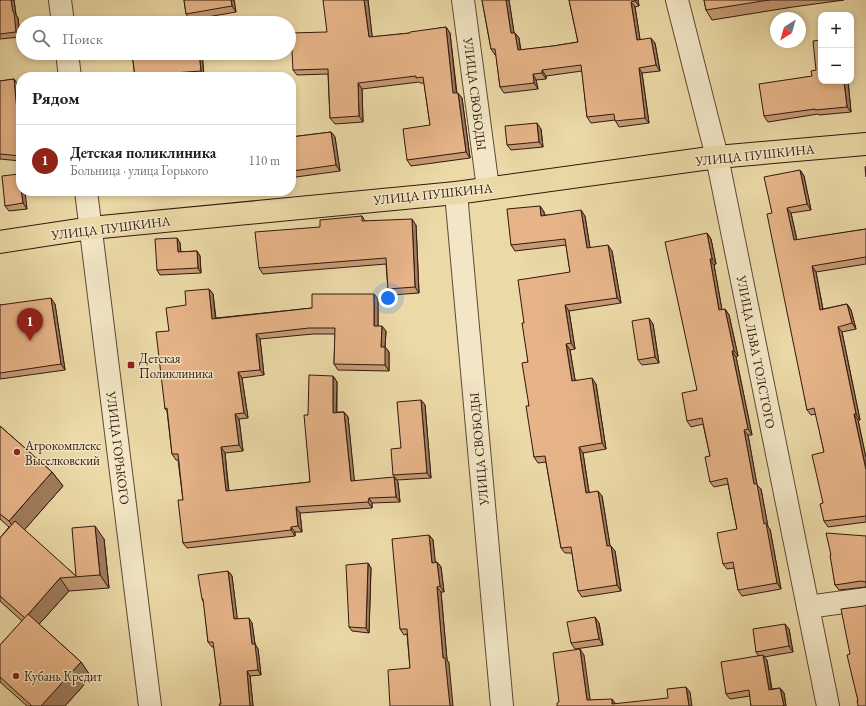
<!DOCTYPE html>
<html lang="ru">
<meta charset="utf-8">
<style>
:root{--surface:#fff;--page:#f2f2f2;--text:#202124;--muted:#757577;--line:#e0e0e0;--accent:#8f2418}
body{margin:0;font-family:"EB Garamond",serif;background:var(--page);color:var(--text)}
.controls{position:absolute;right:12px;top:12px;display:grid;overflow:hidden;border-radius:8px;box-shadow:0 2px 6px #0003}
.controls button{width:36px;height:36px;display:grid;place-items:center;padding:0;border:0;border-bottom:1px solid var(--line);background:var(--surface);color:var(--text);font:20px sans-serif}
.compass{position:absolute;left:770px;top:12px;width:36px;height:36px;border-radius:50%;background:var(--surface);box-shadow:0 2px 6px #0003;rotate:217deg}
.you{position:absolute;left:388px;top:298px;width:14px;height:14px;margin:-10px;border:3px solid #fff;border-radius:50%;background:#1a73e8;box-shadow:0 0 0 6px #1a73e833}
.badge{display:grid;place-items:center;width:26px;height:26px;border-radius:50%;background:var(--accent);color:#fff;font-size:13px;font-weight:700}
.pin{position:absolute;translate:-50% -33px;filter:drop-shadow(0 1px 2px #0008)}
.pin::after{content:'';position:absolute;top:21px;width:14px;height:12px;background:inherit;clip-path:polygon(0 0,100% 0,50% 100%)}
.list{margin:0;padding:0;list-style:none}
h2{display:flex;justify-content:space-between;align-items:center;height:52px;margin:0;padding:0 16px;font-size:17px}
h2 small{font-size:13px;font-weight:400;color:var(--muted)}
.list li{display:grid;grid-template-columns:26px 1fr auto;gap:12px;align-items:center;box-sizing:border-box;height:72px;padding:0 16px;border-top:1px solid var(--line)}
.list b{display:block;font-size:15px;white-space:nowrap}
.list p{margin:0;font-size:13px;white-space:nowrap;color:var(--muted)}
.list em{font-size:13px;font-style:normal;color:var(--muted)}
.icon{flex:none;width:22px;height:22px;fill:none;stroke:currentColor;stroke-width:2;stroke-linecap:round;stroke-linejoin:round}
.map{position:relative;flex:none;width:866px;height:706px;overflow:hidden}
.search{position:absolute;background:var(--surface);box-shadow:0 2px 6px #0003;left:16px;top:16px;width:280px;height:44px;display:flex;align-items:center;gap:10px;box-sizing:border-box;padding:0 14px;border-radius:22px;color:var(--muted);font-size:15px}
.panel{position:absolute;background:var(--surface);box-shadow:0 2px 6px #0003;left:16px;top:72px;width:280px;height:124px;border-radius:16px}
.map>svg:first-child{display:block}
</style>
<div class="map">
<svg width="866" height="706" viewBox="0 0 866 706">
<rect width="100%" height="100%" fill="#ebd9a7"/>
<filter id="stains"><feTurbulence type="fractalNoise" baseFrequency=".005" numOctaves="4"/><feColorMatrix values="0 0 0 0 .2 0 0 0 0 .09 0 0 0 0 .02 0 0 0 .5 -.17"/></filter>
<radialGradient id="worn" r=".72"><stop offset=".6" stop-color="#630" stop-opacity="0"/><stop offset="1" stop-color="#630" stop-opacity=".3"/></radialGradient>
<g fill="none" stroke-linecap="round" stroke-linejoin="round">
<g stroke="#604834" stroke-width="24">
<g id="minor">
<path d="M60,0L63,23"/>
<path d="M463,0L488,188"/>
<path d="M677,0L717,157L828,706"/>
<path d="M67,53L70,77"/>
<path d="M86,191L150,706"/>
<path d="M456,193L502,706"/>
<path d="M808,607L866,599"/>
</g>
</g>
<g stroke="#32180e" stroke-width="24">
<path id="major" d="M0,242L91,228L456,193L717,157L866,144"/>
</g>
<use href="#minor" stroke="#f2e6c6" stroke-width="22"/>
<use href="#major" stroke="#ebd9a7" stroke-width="22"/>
</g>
<g fill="#c69b75" stroke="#32180e">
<path d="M0,0H14L16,15L18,18L20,37L0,39Z"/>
<path d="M184,0H234L236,12L190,20L186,14Z"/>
<path d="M368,0L372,37L410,33L446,27L450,33L457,93L462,98L470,158L411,166L407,160L430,125L424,83H420L419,82L362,89L363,122L335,124L330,118L328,74L297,75L293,70L327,32Z"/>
<path d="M482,0H509L514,33H515L519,38L521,50L553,46L578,42L569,0H638L639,6L635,7L640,40L655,43L660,71L642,73L649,123L619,127L615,120L591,123L587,117L582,71L546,76V79L536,80L538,89L504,93L500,87L496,55H495L491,49Z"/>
<path d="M704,0H844L793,7L712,20L706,10Z"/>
<path d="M132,53H202L204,76L193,77H135Z"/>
<path d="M14,79L18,85L21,114V161L0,159V81Z"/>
<path d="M821,81H848L851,112L819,115L818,114L768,122L764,116Z"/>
<path d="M541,129L543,147L511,150L507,145Z"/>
<path d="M331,132L335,137L340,171L296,177L294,174L291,175V137Z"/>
<path d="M800,170L804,176L811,210L791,213L797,240L866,229V264L816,272L823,309L847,304L851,310L856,329L842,332L860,420H858L866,458V522L828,527L824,521L823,503L824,452L816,414L811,415L807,410L772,213Z"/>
<path d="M19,174L21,177V191L27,209L9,211L5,206Z"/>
<path d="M540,206L544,212V215L585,216L590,248L612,251L621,303L569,311L575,349L570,350L575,380L596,384L606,449L583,453L589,492L602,496L610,546L615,551L621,591L582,597L578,591L572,553H565L561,548L546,462L538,463L534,457L529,406L528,362L524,323L570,272L566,245L515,251L511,245Z"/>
<path d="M362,216L365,221L416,225L419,293L392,295L388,289L386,264L263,274L259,268L320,227Z"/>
<path d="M707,233L711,239L716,264L714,265L722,310L725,309L729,315L738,356L736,357L752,435H748L757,485L761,489L768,527L770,529L781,589L742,596L738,590L734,568L727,569L723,564L737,529L728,484L714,487L710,482V456L703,424L691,427L687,421L697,390Z"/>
<path d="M177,238L180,243L181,252L197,251L200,256L201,273L160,275L157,270Z"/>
<path d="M209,289L213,294L216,318L312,308L378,299V326L386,331L385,347L389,352V371L338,370L334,364L335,334H313L260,339L264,375L242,378L248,418L239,419L243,451L225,453L229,491L310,482L308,415L333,376L337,382V412H344L348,417L354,481L398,482L400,502L372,503V508L300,513L302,532H295V536L187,548L183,543V500L178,460H176L172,454L167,411L165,409L169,331L186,305Z"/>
<path d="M55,304L65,370L0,379V305Z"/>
<path d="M653,324L659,363L642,365L638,360Z"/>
<path d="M421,400L425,405L431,478L397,480L393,475L401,448Z"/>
<path d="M0,426L52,472L63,486L24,530L76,576L104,539L109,588L69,591L39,624L81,662L91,677L65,706H27L0,682V645L22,621L0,601V538L9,527L0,519Z"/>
<path d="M429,535L433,540L435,562H437L441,567L444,592H441L447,660L449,663L410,668L407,634L404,635L400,629Z"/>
<path d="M866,536V587L839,590L835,585L831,555Z"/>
<path d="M368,563L371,568L369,633L352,631L349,627Z"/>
<path d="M228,571L232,576L237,619L252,623L255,644L258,649L261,675L250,676L253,706H220L221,704L214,647H212L208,642L204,603L202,599Z"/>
<path d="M599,623L603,645L575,649L571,643Z"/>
<path d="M789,629L793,652L764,657L767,660L772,689L780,688L784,693L786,706H751L750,696L730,699L726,694L759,656L756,652Z"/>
</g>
<g fill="#a17e5f" stroke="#32180e">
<path d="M11,0H14L16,15L18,18L20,37L16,32Z"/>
<path d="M231,0H234L236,12L232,6Z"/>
<path d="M364,0H368L373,43L369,37Z"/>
<path d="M506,0H509L515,39L511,33Z"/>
<path d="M635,0H638L639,6L635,1Z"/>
<path d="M631,2L635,7L641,46L637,40Z"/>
<path d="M446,27L450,33L457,99L453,93Z"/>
<path d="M515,33L519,38L521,56L518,50Z"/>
<path d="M651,38L655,43L660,71L656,65Z"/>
<path d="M199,53H202L204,76L201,71Z"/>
<path d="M639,68L642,73L649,123L645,118Z"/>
<path d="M542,70L546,76V79L542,73Z"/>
<path d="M533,74L536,80L538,89L534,83Z"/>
<path d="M14,79L18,85L21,114V127L17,111Z"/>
<path d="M844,81H848L851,112L847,107Z"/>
<path d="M358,83L362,89L363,122L359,116Z"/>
<path d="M458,93L462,98L470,158L466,152Z"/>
<path d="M537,123L541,129L543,147L539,142Z"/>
<path d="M331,132L335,137L340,171L336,165Z"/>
<path d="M800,170L804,176L811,210L807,204Z"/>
<path d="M19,174L21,177V188Z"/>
<path d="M21,191H25L27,209L23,203Z"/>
<path d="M540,206L544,212L545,222L541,216Z"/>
<path d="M787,208L791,213L798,246L794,240Z"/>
<path d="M581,210L585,216L591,254L587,248Z"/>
<path d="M412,219L416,225L419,293L415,287Z"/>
<path d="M707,233L711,239L716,264L712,259Z"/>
<path d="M177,238L180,243L181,257L178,252Z"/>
<path d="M608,245L612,251L621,303L617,298Z"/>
<path d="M197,251L200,256L201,273L198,268Z"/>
<path d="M710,259L714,265L723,316L719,310Z"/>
<path d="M812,266L816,272L824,316L820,310Z"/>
<path d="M209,289L213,294L216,324L212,319Z"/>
<path d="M374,294L378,299V331L374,326Z"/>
<path d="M51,298L55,304L65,370L61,364Z"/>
<path d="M847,304L851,310L856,329L852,323Z"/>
<path d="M565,305L569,311L575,349L571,343Z"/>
<path d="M725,309L729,315L738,356L734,351Z"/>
<path d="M649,318L653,324L659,363L655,357Z"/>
<path d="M382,326L386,331L385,347L389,352V371L385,365L381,347Z"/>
<path d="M838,327L842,332L860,420L856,414Z"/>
<path d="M256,334L260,339L264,375L260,370Z"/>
<path d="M566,344L570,350L576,386L572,381Z"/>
<path d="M732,351L736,357L752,435L748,429Z"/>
<path d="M238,372L242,378L248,418L244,413Z"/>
<path d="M333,376L337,382L336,418L333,413Z"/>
<path d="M592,378L596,384L606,449L602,443Z"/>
<path d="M421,400L425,405L431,478L427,473Z"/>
<path d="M344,412L348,417L355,486L351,481Z"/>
<path d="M235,414L239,419L243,451L239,445Z"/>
<path d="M854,414L858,420L866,458V470Z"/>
<path d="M744,430L748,435L757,485L761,489L768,527L770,529L781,589L777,583L754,484Z"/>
<path d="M221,447L225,453L229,497L226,491Z"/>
<path d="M579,447L583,453L590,499L586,493Z"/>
<path d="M52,472L63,486L19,536L9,521Z"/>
<path d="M394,477L398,482L400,502L396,497Z"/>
<path d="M598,491L602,496L611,552L607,546Z"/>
<path d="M369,498L372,503V508L368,502Z"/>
<path d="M296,507L300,513L302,532L298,526Z"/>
<path d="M95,526L104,539L109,588L100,575Z"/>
<path d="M291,527L295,532V536L291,530Z"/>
<path d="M429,535L433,540L436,568L432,563Z"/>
<path d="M611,546L615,551L621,591L617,585Z"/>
<path d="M437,562L441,567L444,592L440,586Z"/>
<path d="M368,563L371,568L369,633L366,628Z"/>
<path d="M228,571L232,576L238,624L234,619Z"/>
<path d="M60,578L69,591L33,631L25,618Z"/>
<path d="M437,587L441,592L447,660L449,663L453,706H450L443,658Z"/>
<path d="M595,617L599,623L603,645L599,639Z"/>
<path d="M249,618L252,623L255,644L258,649L261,675L258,670L252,644Z"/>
<path d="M785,624L789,629L793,652L789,646Z"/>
<path d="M580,649L584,655L591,706L587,700Z"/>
<path d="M763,655L767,660L772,695L769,690Z"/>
<path d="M81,662L91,677L65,706H41Z"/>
<path d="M247,671L250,676L253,706H250Z"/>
<path d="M686,687L690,692L692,706H689Z"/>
<path d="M780,688L784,693L786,706H784Z"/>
<path d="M612,699L616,704H612Z"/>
</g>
<g fill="#e6b488" stroke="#32180e">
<path d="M0,0H11L13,12H14L16,32L0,34Z"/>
<path d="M184,0H231L232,6L186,14Z"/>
<path d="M323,0H364L369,37L410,33V32L446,27L453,93H458L466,152L407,160L403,129L430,125L423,77L416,78V76L358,83L359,116L330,118L328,69L293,70L291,33L327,32Z"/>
<path d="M482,0H506L511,33H515L518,50L553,46L578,42L569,0H635V1L631,2L637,40L651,38L656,65L639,68L645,118L615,121L614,114L587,117L581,65L542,70V73L533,74L534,83L500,87L495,49H491Z"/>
<path d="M704,0H769L706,10Z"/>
<path d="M821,40V81H844L847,107L815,110V109L764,116L759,84L812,76L811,71L816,70L813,41Z"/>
<path d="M132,53H199L201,71L173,73L174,77H135Z"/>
<path d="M14,79L17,111H19L21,127V156L0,154V81Z"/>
<path d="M537,123L539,142L507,145L505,126Z"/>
<path d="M331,132L336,165L292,171V168H291V137Z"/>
<path d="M866,166V177L865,167Z"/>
<path d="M800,170L807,204L787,208L794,240L866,229V257L812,266L820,310L847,304L852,323L838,327L856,414H854L866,470V516L824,521L820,504L823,503L812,455L824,452L814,408L807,410L767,214L772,213L764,177Z"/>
<path d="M19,174L23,203L5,206L2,176Z"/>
<path d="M540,206L541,216L581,210L587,248L608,245L617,298L565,305L571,343L566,344L572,381L592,378L602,443L579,447L586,493L598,491L607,546H611L617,585L578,591L571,547L561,548L545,456L534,457L526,406H529L522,363L528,362L522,323H524L518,280L570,272L565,239L511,245L507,209Z"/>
<path d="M362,216V221L412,219L415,287L388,289L386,258L259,268L255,232L320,227V220Z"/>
<path d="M707,233L712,259H710L719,310L725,309L734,351H732L748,429L744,430L754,484H757L764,524L766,523L777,583L738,590L733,562L723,564L717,533L737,529L727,478L710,482L705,457L710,456L702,418L687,421L682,393L697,390L665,242Z"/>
<path d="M177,238L178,252L197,251L198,268L157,270L155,239Z"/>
<path d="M209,289L212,319L312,308V294H374V326H382L381,347H385V365L334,364L335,328H309L256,334L260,370L238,372L244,413L235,414L239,445L221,447L226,491L310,482L304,415H308L309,375L333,376V413L344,412L351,481L394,477L396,497L369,498L368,502L296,507L298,526L291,527V530L183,543L178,500H183L178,454H172L167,408L165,409L156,332L169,331L166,308L186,305L185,291Z"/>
<path d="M51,298L61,364L0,373V305Z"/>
<path d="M649,318L655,357L638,360L632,321Z"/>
<path d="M421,400L427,473L393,475L391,449L401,448L397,402Z"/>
<path d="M0,426L52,472L9,521L0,514Z"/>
<path d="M15,521L76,576L72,528L95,526L100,575L60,578L25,618L0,596V538Z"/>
<path d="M826,533L866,536V582L861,581L835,585L830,555H831Z"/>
<path d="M429,535L432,563L437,562L440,586L437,587L443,658H445L450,706H390L388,670L410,668L407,629H400L392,539Z"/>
<path d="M368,563L366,628L349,627L346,565Z"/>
<path d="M228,571L234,619L249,618L252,644H255L258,670L247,671L250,706H220L219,704H221L213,642H208L203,599H202L198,575Z"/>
<path d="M866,605V706H858L857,701H858L847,655L850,654L841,609L864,606Z"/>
<path d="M28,614L81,662L41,706H32L0,677V645Z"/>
<path d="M595,617L599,639L571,643L567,622Z"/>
<path d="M785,624L789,646L756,652L753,629Z"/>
<path d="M580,649L587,700L612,699V704L668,698L667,689L686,687L689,706H557V703L559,702L553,653Z"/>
<path d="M763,655L769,690L780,688L784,706H751L749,690L726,694L721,662Z"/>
</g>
<g fill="#8f2418" stroke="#f2e6c6" stroke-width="1.5">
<rect x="127" y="361" width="8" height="8" rx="2"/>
<circle cx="17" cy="452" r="4"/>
<circle cx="16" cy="676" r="4"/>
</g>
<g text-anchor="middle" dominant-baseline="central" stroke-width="3" stroke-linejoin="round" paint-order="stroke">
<g font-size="13" fill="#32180e" stroke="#f2e6c6">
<text transform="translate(475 94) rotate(83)">УЛИЦА СВОБОДЫ</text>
<text transform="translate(755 155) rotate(-6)">УЛИЦА ПУШКИНА</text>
<text transform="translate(433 194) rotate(-6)">УЛИЦА ПУШКИНА</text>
<text transform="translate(111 228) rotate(-7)">УЛИЦА ПУШКИНА</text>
<text transform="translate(756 352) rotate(79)">УЛИЦА ЛЬВА ТОЛСТОГО</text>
<text transform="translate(118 448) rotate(83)">УЛИЦА ГОРЬКОГО</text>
<text transform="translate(479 449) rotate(-95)">УЛИЦА СВОБОДЫ</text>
</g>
<g font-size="13" fill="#32180e" stroke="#f2e6c6" text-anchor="start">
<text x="139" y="358">Детская<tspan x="139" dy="15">Поликлиника</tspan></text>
<text x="25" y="445">Агрокомплекс<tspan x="25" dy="15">Выселковский</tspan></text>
<text x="24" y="676">Кубань Кредит</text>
</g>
</g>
<rect width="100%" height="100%" filter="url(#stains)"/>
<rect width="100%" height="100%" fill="url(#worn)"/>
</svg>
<div class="controls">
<button>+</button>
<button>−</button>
</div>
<svg class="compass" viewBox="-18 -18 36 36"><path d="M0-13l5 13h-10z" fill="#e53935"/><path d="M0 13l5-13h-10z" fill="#757577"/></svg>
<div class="you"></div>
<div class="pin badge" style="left:30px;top:341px">1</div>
<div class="search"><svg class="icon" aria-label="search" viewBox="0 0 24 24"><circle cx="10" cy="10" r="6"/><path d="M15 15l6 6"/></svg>Поиск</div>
<section class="panel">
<h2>Рядом<small></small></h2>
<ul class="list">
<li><span class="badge">1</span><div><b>Детская поликлиника</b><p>Больница · улица Горького</p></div><em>110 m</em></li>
</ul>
</section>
</div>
